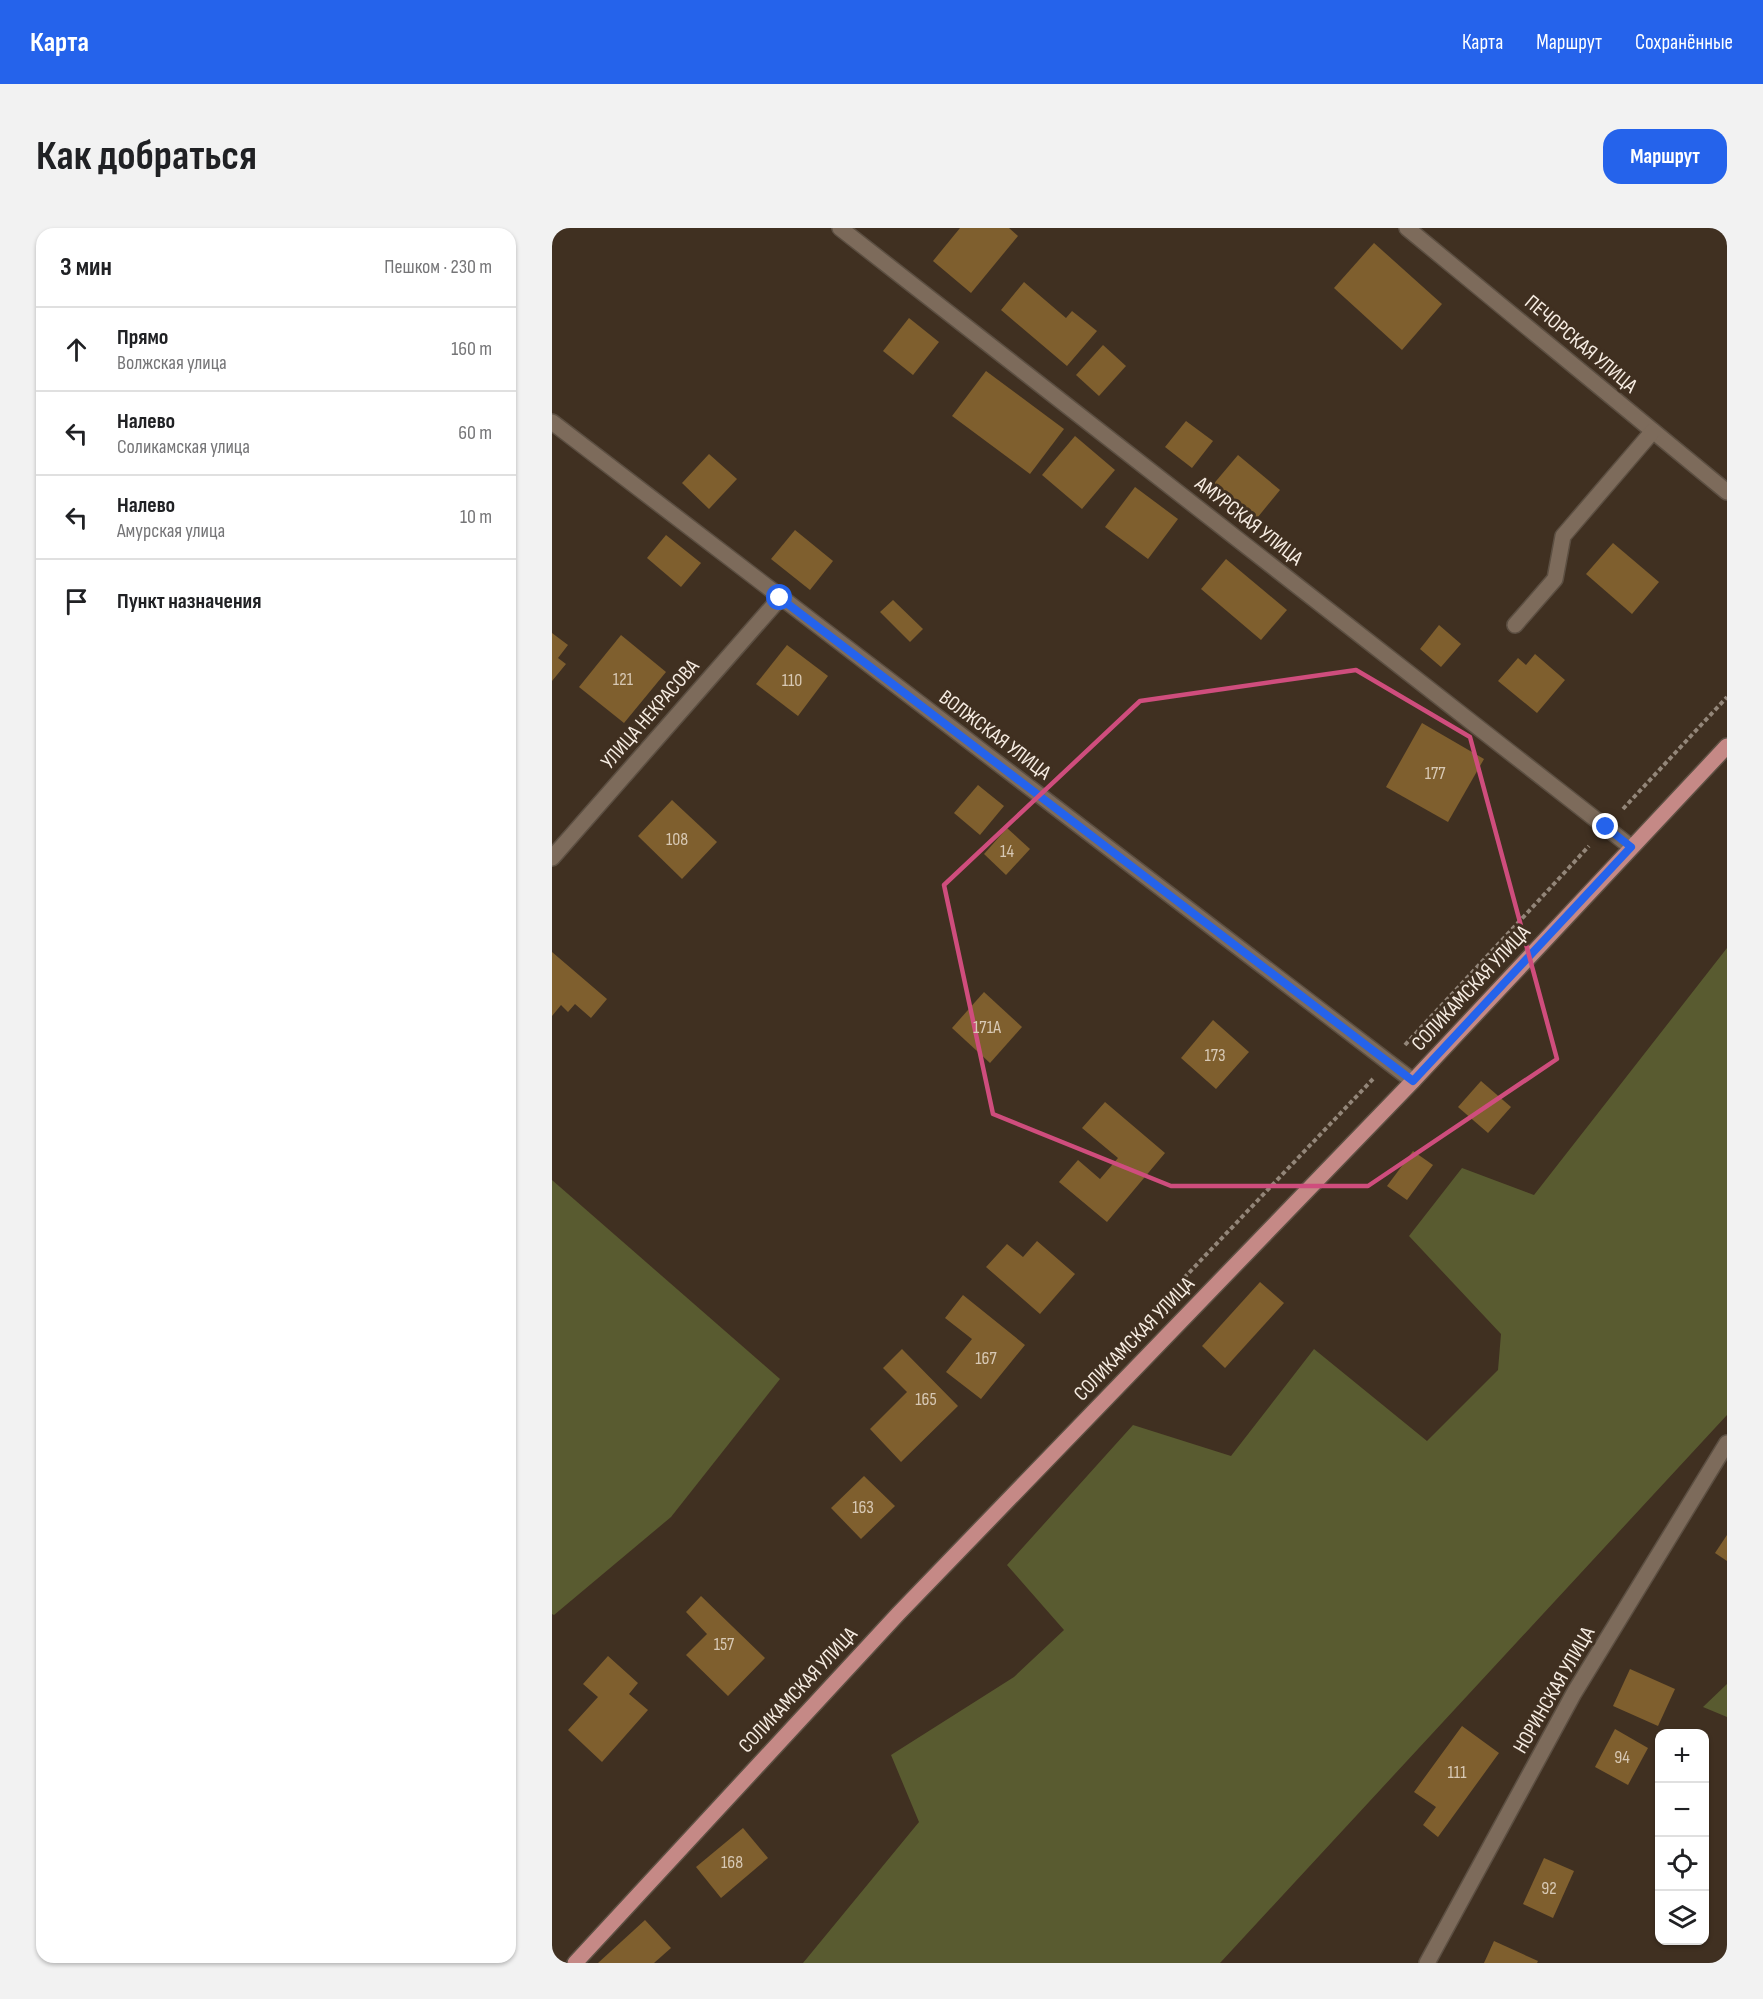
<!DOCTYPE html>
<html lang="ru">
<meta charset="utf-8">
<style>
:root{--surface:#fff;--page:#f2f2f2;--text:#202124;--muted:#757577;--line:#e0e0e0;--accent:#2563eb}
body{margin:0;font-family:"Sofia Sans Condensed",sans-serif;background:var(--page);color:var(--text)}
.controls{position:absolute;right:18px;bottom:18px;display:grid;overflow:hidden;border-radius:12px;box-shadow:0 2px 4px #0004}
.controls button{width:54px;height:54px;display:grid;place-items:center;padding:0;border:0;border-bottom:2px solid var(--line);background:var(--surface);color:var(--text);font:30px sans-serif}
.stop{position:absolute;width:18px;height:18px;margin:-14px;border:4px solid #2563eb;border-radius:50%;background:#fff}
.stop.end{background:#2563eb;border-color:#fff;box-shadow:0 2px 6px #0008}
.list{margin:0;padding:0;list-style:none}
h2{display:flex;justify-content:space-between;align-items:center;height:78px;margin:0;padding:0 24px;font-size:26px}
h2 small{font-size:20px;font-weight:400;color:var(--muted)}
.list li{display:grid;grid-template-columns:39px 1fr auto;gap:18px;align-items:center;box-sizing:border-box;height:84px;padding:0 24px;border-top:2px solid var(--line)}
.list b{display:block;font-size:22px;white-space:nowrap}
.list p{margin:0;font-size:20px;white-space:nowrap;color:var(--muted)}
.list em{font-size:20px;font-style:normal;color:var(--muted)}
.icon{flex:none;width:33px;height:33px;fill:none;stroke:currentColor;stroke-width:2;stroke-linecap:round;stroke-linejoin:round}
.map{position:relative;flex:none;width:1175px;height:1735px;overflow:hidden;border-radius:18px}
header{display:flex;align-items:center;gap:36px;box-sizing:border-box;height:84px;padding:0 30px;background:var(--accent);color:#fff}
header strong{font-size:28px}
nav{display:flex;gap:33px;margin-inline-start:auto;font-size:21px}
.intro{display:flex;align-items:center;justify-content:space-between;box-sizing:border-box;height:144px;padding:0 36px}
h1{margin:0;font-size:42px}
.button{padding:15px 27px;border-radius:18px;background:var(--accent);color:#fff;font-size:21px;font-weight:700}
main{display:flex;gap:36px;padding:0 36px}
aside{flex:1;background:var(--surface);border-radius:18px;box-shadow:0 2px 4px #0004}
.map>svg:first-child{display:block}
</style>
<header>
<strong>Карта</strong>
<nav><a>Карта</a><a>Маршрут</a><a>Сохранённые</a></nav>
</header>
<div class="intro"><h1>Как добраться</h1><a class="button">Маршрут</a></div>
<main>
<aside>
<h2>3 мин<small>Пешком · 230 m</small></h2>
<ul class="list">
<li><svg class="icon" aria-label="ahead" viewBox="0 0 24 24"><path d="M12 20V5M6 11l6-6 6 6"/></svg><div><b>Прямо</b><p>Волжская улица</p></div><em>160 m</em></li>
<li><svg class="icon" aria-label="left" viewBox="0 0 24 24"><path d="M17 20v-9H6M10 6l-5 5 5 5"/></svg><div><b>Налево</b><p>Соликамская улица</p></div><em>60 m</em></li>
<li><svg class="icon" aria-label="left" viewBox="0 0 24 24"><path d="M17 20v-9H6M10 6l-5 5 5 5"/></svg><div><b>Налево</b><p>Амурская улица</p></div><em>10 m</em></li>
<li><svg class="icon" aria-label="arrive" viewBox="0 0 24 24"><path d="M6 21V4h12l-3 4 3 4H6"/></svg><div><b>Пункт назначения</b></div></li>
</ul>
</aside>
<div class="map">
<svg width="1175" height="1735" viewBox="0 0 1175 1735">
<rect width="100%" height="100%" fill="#403021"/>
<g fill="#595b30">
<path d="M1175,720V1187L668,1735H251L367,1594L339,1527L462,1449L512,1402L455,1337L581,1197L679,1228L762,1121L875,1213L946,1142L949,1106L857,1008L910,940L982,967Z"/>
<path d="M0,952L228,1151L119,1289L2,1387L0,1386Z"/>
<path d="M1175,1456V1489L1151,1479Z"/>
</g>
<g fill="#7f5f2e">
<path d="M408,0H457L466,8L419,65L381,33Z"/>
<path d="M822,15L890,76L850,122L782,60Z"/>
<path d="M472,54L514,90L520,83L545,103L515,138L449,82Z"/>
<path d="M357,90L387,114L361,147L331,123Z"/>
<path d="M551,117L574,138L547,168L524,147Z"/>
<path d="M434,143L512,201L478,246L400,188Z"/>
<path d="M634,193L661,213L640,240L613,219Z"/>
<path d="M523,208L563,242L530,281L490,247Z"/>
<path d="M157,226L185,251L157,281L130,255Z"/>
<path d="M686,227L728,262L701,295L659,259Z"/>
<path d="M583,259L626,291L596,331L553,299Z"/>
<path d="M243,302L281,333L258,362L219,331Z"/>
<path d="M114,307L149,335L129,359L95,330Z"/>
<path d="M1061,315L1107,354L1080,386L1034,346Z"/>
<path d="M674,331L735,382L709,412L649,361Z"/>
<path d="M341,372L371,401L358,414L328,384Z"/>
<path d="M887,397L909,416L889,439L868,421Z"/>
<path d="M0,405L16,417L6,430L14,436L0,453Z"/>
<path d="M69,407L114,444L72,495L27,459Z"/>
<path d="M235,417L276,448L246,488L204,456Z"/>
<path d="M983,426L1013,452L985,485L946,453L966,430L974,437Z"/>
<path d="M870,495L932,531L896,594L834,559Z"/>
<path d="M426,557L452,578L428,607L402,585Z"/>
<path d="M120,572L165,614L130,651L86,608Z"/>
<path d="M455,600L478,621L454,647L432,626Z"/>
<path d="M0,724L55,771L39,790L23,776L16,784L9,777L0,788Z"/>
<path d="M432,764L470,799L438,835L400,800Z"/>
<path d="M661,792L697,824L664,861L629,830Z"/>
<path d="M929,853L959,879L936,905L906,879Z"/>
<path d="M553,874L613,925L555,994L507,954L526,932L548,951L566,930L530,900Z"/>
<path d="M861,923L881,937L855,972L835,958Z"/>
<path d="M485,1013L523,1046L488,1086L434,1039L455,1016L471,1029Z"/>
<path d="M708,1054L732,1075L673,1140L650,1118Z"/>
<path d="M411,1067L473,1117L429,1171L394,1144L420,1111L393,1090Z"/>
<path d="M350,1121L406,1178L349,1234L318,1201L355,1164L331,1140Z"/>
<path d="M312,1248L343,1278L309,1311L279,1280Z"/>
<path d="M1175,1307V1333L1163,1325Z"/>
<path d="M149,1368L213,1430L176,1468L134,1427L155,1406L134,1384Z"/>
<path d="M56,1428L86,1455L77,1466L96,1482L50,1534L16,1502L46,1469L31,1456Z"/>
<path d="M1078,1441L1123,1461L1106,1498L1061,1478Z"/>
<path d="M910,1498L947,1525L886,1609L871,1597L884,1579L862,1564Z"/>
<path d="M1063,1501L1096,1520L1076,1557L1043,1539Z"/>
<path d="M191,1600L216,1630L169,1670L144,1639Z"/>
<path d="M992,1630L1022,1643L1001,1690L971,1676Z"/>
<path d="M93,1692L119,1720L102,1735H46Z"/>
<path d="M942,1713L986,1733L985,1735H932Z"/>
</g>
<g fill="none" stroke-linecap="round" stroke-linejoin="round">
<g stroke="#5c4f42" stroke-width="18">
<g id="minor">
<path d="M288,0L1079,619"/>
<path d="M855,0L1175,264"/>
<path d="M0,194L861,853"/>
<path d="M963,397L1003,351L1011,308L1101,203"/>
<path d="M0,630L228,370"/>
<path d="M875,1735L1022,1465L1175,1215"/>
</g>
</g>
<g stroke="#5c4f42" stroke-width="18">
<path id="major" d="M23,1735L346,1386L861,853L1175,518"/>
</g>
<g stroke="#938679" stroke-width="4" stroke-dasharray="4.5 3" stroke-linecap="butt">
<path d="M1071,581L1175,469"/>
<path d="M853,817L1037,618"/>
<path d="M632,1050L821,851"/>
</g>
<use href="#minor" stroke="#7d6b5b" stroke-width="15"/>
<use href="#major" stroke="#c58986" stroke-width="15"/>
</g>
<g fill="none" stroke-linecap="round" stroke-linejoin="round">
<path stroke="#2563eb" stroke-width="8" d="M228,370L861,853L1079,619L1054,599"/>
</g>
<path fill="none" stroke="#cf4d7d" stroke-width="4.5" stroke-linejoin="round" d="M804,442L918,509L1005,831L816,958H619L441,886L392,657L588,473Z"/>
<g text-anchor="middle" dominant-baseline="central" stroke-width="6" stroke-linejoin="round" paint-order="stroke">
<g font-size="18" fill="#d8c9b5">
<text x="71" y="451">121</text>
<text x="240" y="452">110</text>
<text x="883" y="545">177</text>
<text x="125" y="611">108</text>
<text x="455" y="623">14</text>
<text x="435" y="799">171А</text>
<text x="663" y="827">173</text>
<text x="434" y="1130">167</text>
<text x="374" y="1171">165</text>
<text x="311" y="1279">163</text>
<text x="172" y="1416">157</text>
<text x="1070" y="1529">94</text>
<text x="905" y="1544">111</text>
<text x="180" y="1634">168</text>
<text x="997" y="1660">92</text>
</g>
<g font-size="21" fill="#f6ece2" stroke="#403021">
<text transform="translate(1029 116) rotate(40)">ПЕЧОРСКАЯ УЛИЦА</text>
<text transform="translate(697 293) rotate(38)">АМУРСКАЯ УЛИЦА</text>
<text transform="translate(98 486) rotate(-49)">УЛИЦА НЕКРАСОВА</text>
<text transform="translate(443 507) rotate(37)">ВОЛЖСКАЯ УЛИЦА</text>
<text transform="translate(919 760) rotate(-47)">СОЛИКАМСКАЯ УЛИЦА</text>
<text transform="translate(582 1111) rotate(-46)">СОЛИКАМСКАЯ УЛИЦА</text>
<text transform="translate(246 1462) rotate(-47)">СОЛИКАМСКАЯ УЛИЦА</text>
<text transform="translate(1002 1462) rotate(-60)">НОРИНСКАЯ УЛИЦА</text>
</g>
</g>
</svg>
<div class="controls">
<button>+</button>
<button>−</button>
<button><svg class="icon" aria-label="locate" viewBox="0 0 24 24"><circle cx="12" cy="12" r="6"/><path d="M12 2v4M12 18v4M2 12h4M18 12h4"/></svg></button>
<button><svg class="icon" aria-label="layers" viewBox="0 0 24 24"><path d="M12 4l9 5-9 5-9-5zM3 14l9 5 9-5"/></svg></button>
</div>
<div class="stop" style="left:228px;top:370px"></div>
<div class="stop end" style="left:1054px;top:599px"></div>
</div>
</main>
